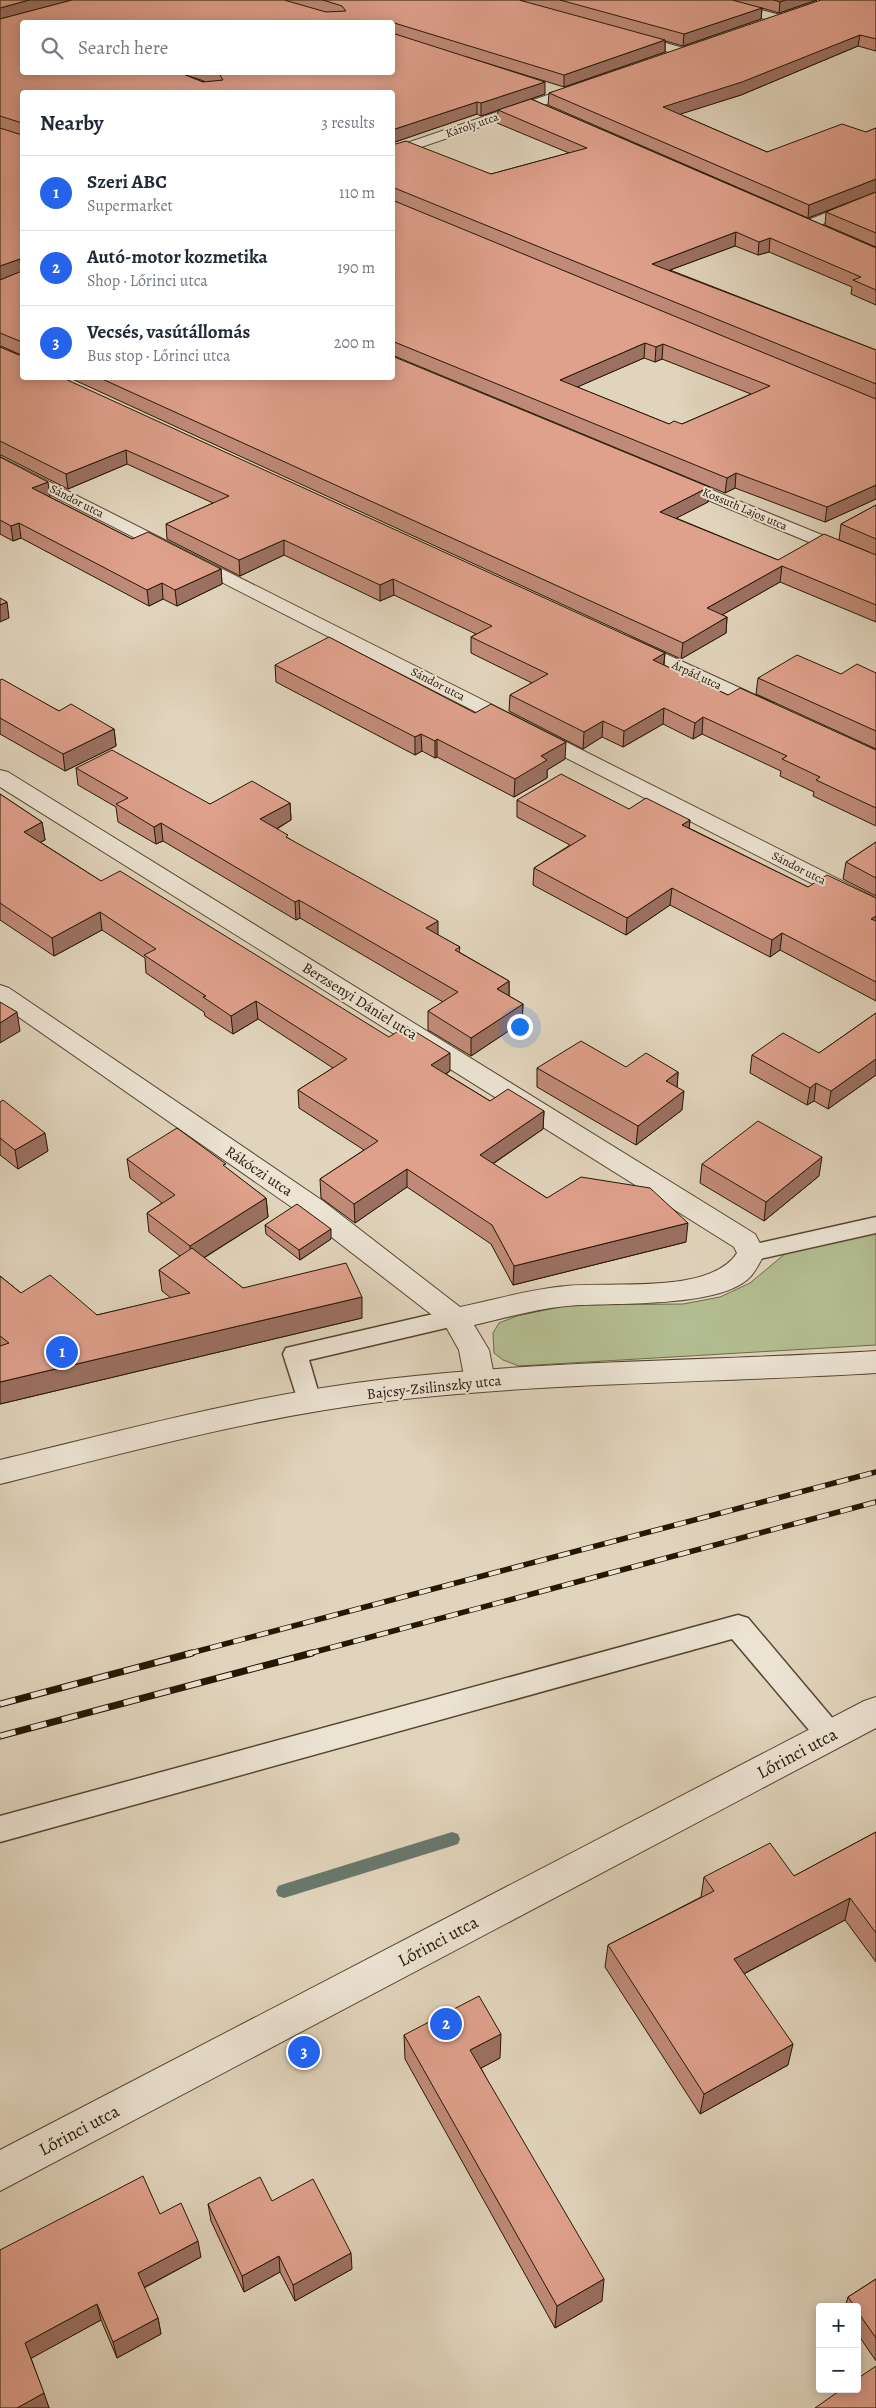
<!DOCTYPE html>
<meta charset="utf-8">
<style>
:root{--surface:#fff;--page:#f2f2f3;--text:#1f2937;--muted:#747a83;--line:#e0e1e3;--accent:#2563eb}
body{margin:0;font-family:Alegreya,serif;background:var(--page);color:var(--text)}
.controls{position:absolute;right:15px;bottom:15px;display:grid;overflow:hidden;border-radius:5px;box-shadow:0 2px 12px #0003}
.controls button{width:45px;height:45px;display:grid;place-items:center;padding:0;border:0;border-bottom:1px solid var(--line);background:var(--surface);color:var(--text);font:25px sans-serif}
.you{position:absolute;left:519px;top:1026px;width:18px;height:18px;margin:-12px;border:4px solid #fff;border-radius:50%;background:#1a73e8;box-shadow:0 0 0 8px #1a73e833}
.badge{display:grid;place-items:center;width:32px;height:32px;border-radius:50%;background:var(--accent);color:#fff;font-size:16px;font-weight:700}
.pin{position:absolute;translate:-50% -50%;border:2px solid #fff;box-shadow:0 1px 5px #0006}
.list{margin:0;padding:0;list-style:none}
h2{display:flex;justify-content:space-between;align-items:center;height:65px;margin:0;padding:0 20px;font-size:21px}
h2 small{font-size:16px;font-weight:400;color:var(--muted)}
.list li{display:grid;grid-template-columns:32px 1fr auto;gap:15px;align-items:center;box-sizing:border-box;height:75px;padding:0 20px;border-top:1px solid var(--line)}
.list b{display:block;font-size:19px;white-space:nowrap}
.list p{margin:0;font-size:16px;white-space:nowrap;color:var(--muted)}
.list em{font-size:16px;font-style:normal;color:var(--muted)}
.icon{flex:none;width:28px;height:28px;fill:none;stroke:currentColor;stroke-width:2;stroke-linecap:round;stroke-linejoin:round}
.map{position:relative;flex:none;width:876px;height:2408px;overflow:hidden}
.search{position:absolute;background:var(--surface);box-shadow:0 2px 12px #0003;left:20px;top:20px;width:375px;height:55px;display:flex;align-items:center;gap:12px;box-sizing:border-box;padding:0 18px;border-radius:5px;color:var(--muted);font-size:19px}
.panel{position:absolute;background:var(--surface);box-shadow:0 2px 12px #0003;left:20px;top:90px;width:375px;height:290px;border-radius:5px}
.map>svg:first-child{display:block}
</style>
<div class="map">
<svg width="876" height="2408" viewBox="0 0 876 2408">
<rect width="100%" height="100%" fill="#e1d4bc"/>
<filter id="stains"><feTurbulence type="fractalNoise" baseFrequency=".004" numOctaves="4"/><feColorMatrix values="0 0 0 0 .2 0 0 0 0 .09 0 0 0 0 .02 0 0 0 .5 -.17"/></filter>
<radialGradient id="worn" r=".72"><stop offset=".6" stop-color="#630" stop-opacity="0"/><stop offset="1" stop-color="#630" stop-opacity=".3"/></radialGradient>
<path fill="#b3bd91" stroke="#6c6a4a" d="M876,1232V1345L519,1366L503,1360L494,1353L493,1333L499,1323L517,1316L568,1305L683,1304L720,1297L750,1283L786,1253Z"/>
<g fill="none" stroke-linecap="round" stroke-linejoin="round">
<path fill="#68786d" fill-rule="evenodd" d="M452,1832L458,1834L460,1839L458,1844L452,1846L284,1898L278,1896L276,1891L278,1886L284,1884Z"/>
<g stroke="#554631" stroke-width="3">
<g id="service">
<path d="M876,1217V1233L751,1261L743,1259L739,1253L743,1247L751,1245Z"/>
<path d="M455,1309L463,1312L467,1318L463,1324L309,1360L321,1401L318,1407L309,1410L300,1407L283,1354L286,1348Z"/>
<path d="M738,1615L748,1618L840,1727L844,1735L840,1743L830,1747L820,1743L732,1639L0,1842V1816Z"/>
</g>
</g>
<g stroke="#554631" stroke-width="2">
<g id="minor">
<path d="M704,0H724L784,16L786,19L780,23L706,3Z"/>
<path d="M630,33L687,49L689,52L683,56L626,40L624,37Z"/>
<path d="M583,83L588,84L590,87L588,90L392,157V148Z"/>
<path d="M876,193V202L813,228H803L801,225L803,222Z"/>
<path d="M0,457L876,898V914L868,912L0,469Z"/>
<path d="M673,474L876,557V570L667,483L664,479L667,475Z"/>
<path d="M631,638L773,703L777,707L773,711L766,713L759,711L624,648L621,644L624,640Z"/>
<path d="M0,770L8,772L755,1234L765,1253C761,1260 757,1269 751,1276C722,1309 610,1302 567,1306C536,1309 504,1318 474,1325L489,1350L495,1381L491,1389L480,1392L469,1389L465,1381L459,1350L445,1325L303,1215L0,1004V985L9,988L323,1201L460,1307C495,1300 530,1289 566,1286C611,1281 710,1295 737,1253L734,1247L0,787Z"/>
<path d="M876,1697V1728L0,2191V2150L864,1701Z"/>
</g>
</g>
<g stroke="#554631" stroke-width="2">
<path id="tertiary" d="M876,1351V1373C713,1383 549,1382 387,1401C256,1417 128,1452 0,1484V1460C128,1429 256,1394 387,1379C549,1360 713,1361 876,1351Z"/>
</g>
<use href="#service" fill="#ece3d3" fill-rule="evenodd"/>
<use href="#minor" fill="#ece3d3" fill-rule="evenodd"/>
<use href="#tertiary" fill="#ece3d3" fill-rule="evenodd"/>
<g stroke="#261703" stroke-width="5.5">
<g id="rail-far1">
<path d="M187,1654L876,1472"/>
<path d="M307,1654L876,1502"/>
</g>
</g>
<g stroke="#261703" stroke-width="7">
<g id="rail">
<path d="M0,1704L192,1653"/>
<path d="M0,1736L312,1653"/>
</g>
</g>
<use href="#rail-far1" stroke="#ece3d3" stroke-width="4" stroke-dasharray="12" stroke-linecap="butt"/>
<use href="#rail" stroke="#ece3d3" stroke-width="5" stroke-dasharray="16" stroke-linecap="butt"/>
</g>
<g fill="#c08a78" stroke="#261703" fill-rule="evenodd">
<path d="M0,0H817L779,13L762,8L761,19L683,46L665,41V52L564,87L467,57L545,94L531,99L876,248V305L851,294L852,287L769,252L758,255L735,246L670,270L876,350V499L825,522L735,488L725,493L392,355V145L491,174L569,153L497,123L498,110L505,108L481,116L477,114L392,143V92H22V378L665,653L664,665L728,695L876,750V826L813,796L814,792L780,776L781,771L702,734L693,739L663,724L623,747L602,737L583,749L509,711L510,695L532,683L471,653V637L476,634L394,595L380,601L284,555L240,576L167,539L166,524L213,503L127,464L68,489L1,455L0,456V347L19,355H21L1,346L0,347ZM22,22H392V72H22ZM179,73L204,81L203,82ZM644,358L655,362L662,359L751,394L682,424H669L577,387Z"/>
<path d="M876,0V51L858,46L741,95L679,114L767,152L866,132L876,128V247L825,225L826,212L865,196L808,218L548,105L549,93Z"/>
<path d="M70,378H392L709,487L708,502L676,518L778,560L869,552L839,540L841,524L876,505V622L780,582L722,615L727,617L726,633L681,659Z"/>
<path d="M0,457L50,497L132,539L221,569L222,584L177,606L163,599L149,606L21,538L13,541L0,534Z"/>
<path d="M275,665L565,759L547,770V778L514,797L437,757L435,758L422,751L415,755L276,682Z"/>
<path d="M876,673V749L756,694L758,678Z"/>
<path d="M0,680L59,711L114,729L116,746L65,771L0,734Z"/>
<path d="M76,768L210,804L290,803L291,820L277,829L288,838L438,935L460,947L459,952L509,981V996L523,1004L522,1022L471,1056L428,1030V1011L443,1002L300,918L296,920L163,841L156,844L118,822L116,807L78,785Z"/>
<path d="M0,794L42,822L45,840L40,842L101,881L450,1071L446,1074L490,1101L544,1111L543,1129L493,1164L547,1198L686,1242L513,1285L491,1244L407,1187L355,1223L321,1198L320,1179L364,1150L299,1108L298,1090L333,1068L258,1019L233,1034L205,1016L204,1012L146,973L145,958L102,930L54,956L0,920Z"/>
<path d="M517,800L629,809L690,820L689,828L808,887L876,898V1001L780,950L770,957L670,905L626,935L533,885L534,868L570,845L517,817Z"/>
<path d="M876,842V896L843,879L846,862Z"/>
<path d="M876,1013V1075L828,1109L814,1101L807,1105L750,1073L752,1055L819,1053Z"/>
<path d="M626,1067L678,1072L677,1087L682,1110L636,1145L537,1087V1068Z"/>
<path d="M0,1102L48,1151L18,1169L0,1155Z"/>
<path d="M127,1159L226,1168L266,1198L268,1217L204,1258L243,1288L362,1318L0,1404V1276L21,1293L97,1315L171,1298L162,1291L159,1270L180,1256L149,1232L147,1213L162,1203L130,1178Z"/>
<path d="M702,1164L819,1176L764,1221L700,1183Z"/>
<path d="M265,1225L331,1239L300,1260L266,1234Z"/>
<path d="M876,1832V1962L845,1920L744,1974L788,2065L700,2114L605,1967L608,1945L701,1897L704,1877L794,1876Z"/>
<path d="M404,2035L500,2058L481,2068L602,2301L555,2328L405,2059Z"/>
<path d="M272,2201L352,2269L295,2301L280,2272L244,2292L211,2221L208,2204Z"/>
<path d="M160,2214L201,2257L144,2288L158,2318L161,2334L117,2358L101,2320L31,2358L49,2408H0V2250Z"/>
<path d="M876,2279V2361L857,2333V2307H845L848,2297Z"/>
</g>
<g fill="#9c7062" stroke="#261703">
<path d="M29,0H73L0,19V8Z"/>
<path d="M785,0H817L779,13L780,2Z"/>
<path d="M762,8L761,19L683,46L684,34Z"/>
<path d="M860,35L858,46L741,95L662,120L663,107Z"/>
<path d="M665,40V52L564,87V75Z"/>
<path d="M545,82V94L481,116V103Z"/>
<path d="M477,102V114L392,143V130Z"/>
<path d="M876,179V192L808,218L809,205Z"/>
<path d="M736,232L735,246L651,277L652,264Z"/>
<path d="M770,238L769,252L758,255L759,242Z"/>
<path d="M20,259L21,272L0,280V266Z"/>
<path d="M645,343L644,358L559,395L560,380Z"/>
<path d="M663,344L662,359L655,362L656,347Z"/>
<path d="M126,450L127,464L68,489L66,474Z"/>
<path d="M736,473L735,488L725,493L727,478Z"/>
<path d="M48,482L50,497L34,504L32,488Z"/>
<path d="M876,485V499L825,522L827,507Z"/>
<path d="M709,487L708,502L659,527L660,512Z"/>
<path d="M19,523L21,538L13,541L11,526Z"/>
<path d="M284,540V555L240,576L239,560Z"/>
<path d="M782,566L780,582L706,624L707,608Z"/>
<path d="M221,569L222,584L177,606L175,590Z"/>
<path d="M393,579L394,595L380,601V585Z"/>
<path d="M162,583L163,599L149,606L147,590Z"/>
<path d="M7,602L9,618L0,622V605Z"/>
<path d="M727,617L726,633L681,659L683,643Z"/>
<path d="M665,653L663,669L653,660Z"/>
<path d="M664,708L663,724L623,747L624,731Z"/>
<path d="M703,717L702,734L693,739L695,723Z"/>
<path d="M603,721L602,737L583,749L584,732Z"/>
<path d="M114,729L116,746L65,771L63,754Z"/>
<path d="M421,734L422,751L415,755V737Z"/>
<path d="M437,739V757L435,758V741Z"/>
<path d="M566,742L565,759L547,770V778L514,797L515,779L541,756Z"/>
<path d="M290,803L291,820L262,837L260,819Z"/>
<path d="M690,820L688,836L682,825Z"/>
<path d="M42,822L45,840L26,849L24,832Z"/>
<path d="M161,823L163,841L156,844L154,827Z"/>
<path d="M672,888L670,905L626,935L627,918Z"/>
<path d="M299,900L300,918L296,920L295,902Z"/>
<path d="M100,912L102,930L54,956L52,938Z"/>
<path d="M876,916V931L871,919Z"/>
<path d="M438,921V939L426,928Z"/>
<path d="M782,933L780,950L770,957L772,940Z"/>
<path d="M509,981V999L497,989Z"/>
<path d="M256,1001L258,1019L233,1034L231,1016Z"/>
<path d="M523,1004L522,1022L471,1056V1038Z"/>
<path d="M17,1012L20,1031L0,1043V1023Z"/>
<path d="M450,1053V1071L431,1083V1065Z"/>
<path d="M876,1059V1075L828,1109L831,1091Z"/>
<path d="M678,1072L677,1090L666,1081Z"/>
<path d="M816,1083L814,1101L807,1105L810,1088Z"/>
<path d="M684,1091L682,1110L636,1145L638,1126Z"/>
<path d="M544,1111L543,1129L479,1173L480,1155Z"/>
<path d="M45,1133L48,1151L18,1169L15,1150Z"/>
<path d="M822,1157L819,1176L764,1221L766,1202Z"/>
<path d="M407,1169V1187L355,1223L354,1204Z"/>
<path d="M266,1198L268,1217L192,1265L190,1246Z"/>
<path d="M688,1223L686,1242L513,1285L514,1266Z"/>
<path d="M331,1229V1239L300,1260L299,1250Z"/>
<path d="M362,1297V1318L0,1404V1382Z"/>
<path d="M850,1898L845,1920L730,1981L734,1959Z"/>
<path d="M501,2034L500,2058L470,2074V2050Z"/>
<path d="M793,2044L788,2065L700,2114L704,2094Z"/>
<path d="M198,2241L201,2257L141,2289L138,2273Z"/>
<path d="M351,2253L352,2269L295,2301L293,2285Z"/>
<path d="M279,2256L280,2272L244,2292L242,2276Z"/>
<path d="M604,2279L602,2301L555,2328L557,2306Z"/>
<path d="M97,2304L101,2320L30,2359L25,2343Z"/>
<path d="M158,2318L161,2334L117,2358L113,2342Z"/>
<path d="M44,2393L49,2408H17Z"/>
</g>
<g fill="#dfa08c" stroke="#261703" fill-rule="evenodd">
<path d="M0,0H29L0,8Z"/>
<path d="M72,0H284L326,12L346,11L342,6L323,0H519L665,40L564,75L391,22H22V72H178L203,82L223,80L220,75L212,72H392V33L545,82L481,103L477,102L392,130V92H22V378H63L665,653L653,660L728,695L740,688L876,750V808L816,780L820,777L782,759L787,756L703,717L695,723L664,708L624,731L603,721L584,732L510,695L548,674L471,637L492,626L393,579L380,585L284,540L239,560L166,524L229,496L126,450L66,474L0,441V347L19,355L22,354V342L0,333V280L22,271V260L20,259L0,266V128L22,135V123L0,116V19Z"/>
<path d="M560,0H732L762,8L684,34Z"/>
<path d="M774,0H785L780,2Z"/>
<path d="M821,0H876V39L860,35L742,82L663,107L767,152L842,124L866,132L876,128V179L809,205L549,93Z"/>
<path d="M531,99L876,248V290L853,280L861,277L770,238L759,242L736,232L652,264L876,350V384L392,187V145L406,141L491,174L587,148L498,110Z"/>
<path d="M876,192V233L826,212Z"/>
<path d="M392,200L876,399V485L827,507L736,473L727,478L392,341ZM645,343L656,347L663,344L770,386L682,424L674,421L669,424L560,380Z"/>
<path d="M392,356L709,487L660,512L778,560L824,534L876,555V605L782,566L707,608L727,617L683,643L100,378H392Z"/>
<path d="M0,457L48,482L32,488L132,539L148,532L221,569L175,590L162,583L147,590L19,523L11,526L0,520Z"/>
<path d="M876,505V539L841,524Z"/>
<path d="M0,598L7,602L0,605Z"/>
<path d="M329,637L475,713L491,704L566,742L541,756L547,760L515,779L437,739L435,741L421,734L415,737L275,665Z"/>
<path d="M797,655L841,674L857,664L876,673V731L758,678Z"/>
<path d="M2,679L59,711L71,704L114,729L63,754L0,718V680Z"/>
<path d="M112,750L210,804L252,781L290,803L260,819L288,835L286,837L438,921L426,928L460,947L455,950L509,981L497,989L523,1004L471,1038L428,1011L458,992L299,900L295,902L161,823L154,827L116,804L128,798L76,768Z"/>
<path d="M561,774L629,809L646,798L690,820L682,825L808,887L827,875L876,898V916L871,919L876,921V982L782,933L772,940L672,888L627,918L534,868L586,836L517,800Z"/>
<path d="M0,794L42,822L24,832L101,881L120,871L389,1037L406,1026L450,1053L431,1065L490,1101L508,1089L544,1111L480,1155L547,1198L581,1177L650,1188L688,1223L514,1266L492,1225L407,1169L354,1204L320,1179L378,1141L298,1090L347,1059L256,1001L231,1016L203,997L206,996L144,955L156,949L100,912L52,938L0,903Z"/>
<path d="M876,842V878L846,862Z"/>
<path d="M0,1002L17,1012L0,1023Z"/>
<path d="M876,1013V1059L831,1091L816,1083L810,1088L752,1055L783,1033L819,1053Z"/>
<path d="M581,1041L626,1067L646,1053L678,1072L666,1081L684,1091L638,1126L537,1068Z"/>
<path d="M3,1100L45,1133L15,1150L0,1138V1102Z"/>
<path d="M758,1121L822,1157L766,1202L702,1164Z"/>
<path d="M177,1128L226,1164L223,1165L266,1198L190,1246L147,1213L175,1195L127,1159Z"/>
<path d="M297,1204L331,1229L299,1250L265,1225Z"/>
<path d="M192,1248L243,1288L346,1263L362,1297L0,1382V1346L9,1343L0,1336V1276L21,1293L50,1275L97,1315L190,1293L159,1270Z"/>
<path d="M876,1832V1933L850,1898L734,1959L793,2044L704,2094L608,1945L714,1891L704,1877L770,1843L794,1876Z"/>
<path d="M479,1996L501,2034L470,2050L604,2279L557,2306L404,2035Z"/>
<path d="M143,2176L160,2214L181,2203L198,2241L138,2273L158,2318L113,2342L97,2304L25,2343L44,2393L17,2408H0V2250Z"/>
<path d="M260,2177L272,2201L313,2179L351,2253L293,2285L279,2256L242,2276L208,2204Z"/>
<path d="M876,2279V2338L857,2311V2307H855L848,2297Z"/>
<path d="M876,2366V2408H815L842,2389H857V2379Z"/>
</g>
<g text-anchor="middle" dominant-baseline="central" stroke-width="4" stroke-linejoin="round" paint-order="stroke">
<g font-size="12" fill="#261703" stroke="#ece3d3">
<text transform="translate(472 125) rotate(-19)">Károly utca</text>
<text transform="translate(77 501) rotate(27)">Sándor utca</text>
<text transform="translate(745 509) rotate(23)">Kossuth Lajos utca</text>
<text transform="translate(697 675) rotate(25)">Árpád utca</text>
<text transform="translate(438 684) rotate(27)">Sándor utca</text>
<text transform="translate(799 868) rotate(27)">Sándor utca</text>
</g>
<g font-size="15" fill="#261703" stroke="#ece3d3">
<text transform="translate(360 1001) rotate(32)">Berzsenyi Dániel utca</text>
<text transform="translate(259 1171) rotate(34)">Rákóczi utca</text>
<text transform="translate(434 1387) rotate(-6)">Bajcsy-Zsilinszky utca</text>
</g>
<g font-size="18" fill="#261703" stroke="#ece3d3">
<text transform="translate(797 1753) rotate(-28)">Lőrinci utca</text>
<text transform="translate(438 1941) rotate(-28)">Lőrinci utca</text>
<text transform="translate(79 2130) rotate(-28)">Lőrinci utca</text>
</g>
</g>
<rect width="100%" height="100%" filter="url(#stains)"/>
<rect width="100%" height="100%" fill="url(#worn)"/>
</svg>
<div class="controls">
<button>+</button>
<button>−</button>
</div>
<div class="you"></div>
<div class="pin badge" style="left:62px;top:1352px">1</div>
<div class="pin badge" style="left:446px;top:2024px">2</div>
<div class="pin badge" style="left:304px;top:2052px">3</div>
<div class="search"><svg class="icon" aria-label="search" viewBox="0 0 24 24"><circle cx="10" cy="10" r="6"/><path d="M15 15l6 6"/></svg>Search here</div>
<section class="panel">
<h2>Nearby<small>3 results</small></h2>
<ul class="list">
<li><span class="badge">1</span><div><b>Szeri ABC</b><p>Supermarket</p></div><em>110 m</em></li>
<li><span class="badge">2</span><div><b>Autó-motor kozmetika</b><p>Shop · Lőrinci utca</p></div><em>190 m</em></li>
<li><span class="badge">3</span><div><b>Vecsés, vasútállomás</b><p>Bus stop · Lőrinci utca</p></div><em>200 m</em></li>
</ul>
</section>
</div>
